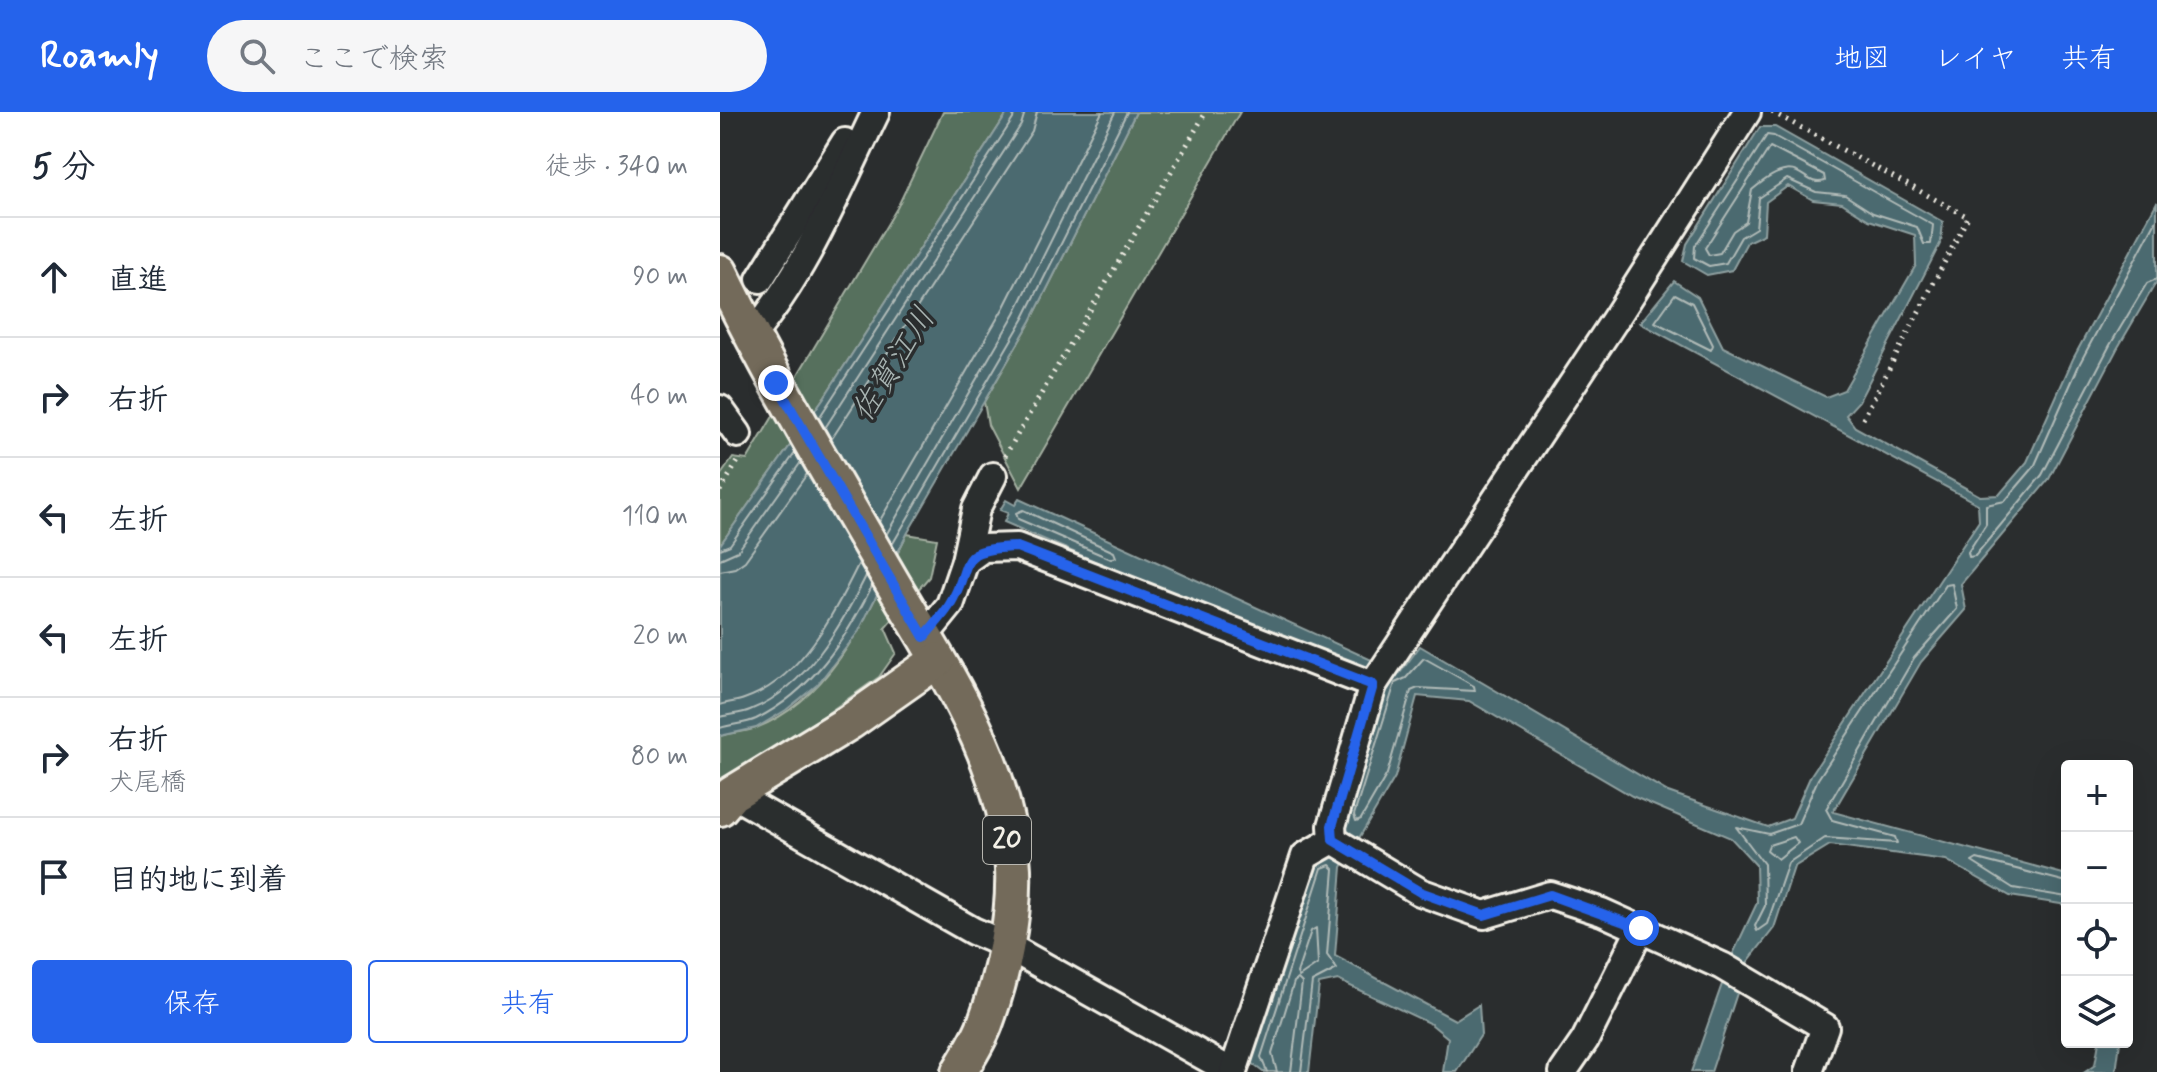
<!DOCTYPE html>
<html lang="ja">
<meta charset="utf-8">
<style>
:root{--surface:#fff;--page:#f6f6f7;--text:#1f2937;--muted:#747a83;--line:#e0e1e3;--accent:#2563eb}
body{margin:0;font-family:Mynerve,"Klee One",sans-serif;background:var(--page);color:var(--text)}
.controls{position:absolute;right:24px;bottom:24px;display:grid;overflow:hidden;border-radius:8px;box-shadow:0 8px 32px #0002}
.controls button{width:72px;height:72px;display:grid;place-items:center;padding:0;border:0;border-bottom:2px solid var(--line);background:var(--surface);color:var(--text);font:40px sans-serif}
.stop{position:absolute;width:24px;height:24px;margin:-18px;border:6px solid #2563eb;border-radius:50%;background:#fff}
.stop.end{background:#2563eb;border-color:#fff;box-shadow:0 2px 8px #0008}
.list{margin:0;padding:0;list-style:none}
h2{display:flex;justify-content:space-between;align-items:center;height:104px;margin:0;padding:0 32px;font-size:34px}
h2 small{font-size:26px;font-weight:400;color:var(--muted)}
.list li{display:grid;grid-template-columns:52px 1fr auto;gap:24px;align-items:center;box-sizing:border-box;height:120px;padding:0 32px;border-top:2px solid var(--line)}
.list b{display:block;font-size:30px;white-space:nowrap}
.list p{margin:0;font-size:26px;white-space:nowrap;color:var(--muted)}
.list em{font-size:26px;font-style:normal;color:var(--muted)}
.actions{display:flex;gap:16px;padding:24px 32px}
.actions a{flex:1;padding:18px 0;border:2px solid var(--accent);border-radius:8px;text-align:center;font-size:28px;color:var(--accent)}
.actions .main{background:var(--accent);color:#fff}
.icon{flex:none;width:44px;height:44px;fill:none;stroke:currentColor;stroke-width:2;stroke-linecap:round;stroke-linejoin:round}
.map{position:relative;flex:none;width:1437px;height:960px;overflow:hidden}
header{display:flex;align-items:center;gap:48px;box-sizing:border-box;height:112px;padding:0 40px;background:var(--accent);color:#fff}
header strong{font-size:38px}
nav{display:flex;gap:44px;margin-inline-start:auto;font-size:28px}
.search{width:560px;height:72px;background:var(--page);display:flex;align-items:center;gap:20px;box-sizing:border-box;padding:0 28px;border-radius:44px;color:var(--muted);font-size:30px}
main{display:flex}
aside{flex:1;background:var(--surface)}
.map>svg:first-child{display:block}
</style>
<header>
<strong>Roamly</strong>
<div class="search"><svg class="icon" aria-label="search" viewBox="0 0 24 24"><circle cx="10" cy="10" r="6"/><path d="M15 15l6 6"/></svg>ここで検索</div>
<nav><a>地図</a><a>レイヤ</a><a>共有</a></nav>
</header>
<main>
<aside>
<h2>5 分<small>徒歩 · 340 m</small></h2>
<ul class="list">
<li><svg class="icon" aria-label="ahead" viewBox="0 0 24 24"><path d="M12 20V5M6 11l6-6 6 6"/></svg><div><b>直進</b></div><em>90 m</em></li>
<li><svg class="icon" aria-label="right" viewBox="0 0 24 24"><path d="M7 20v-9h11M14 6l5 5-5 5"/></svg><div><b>右折</b></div><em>40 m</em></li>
<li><svg class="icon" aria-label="left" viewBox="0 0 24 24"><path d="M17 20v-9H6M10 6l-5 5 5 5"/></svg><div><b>左折</b></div><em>110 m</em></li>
<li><svg class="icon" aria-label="left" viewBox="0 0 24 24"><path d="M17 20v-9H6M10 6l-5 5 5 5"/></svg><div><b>左折</b></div><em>20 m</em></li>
<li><svg class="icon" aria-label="right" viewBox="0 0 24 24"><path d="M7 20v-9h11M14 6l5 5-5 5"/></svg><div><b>右折</b><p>犬尾橋</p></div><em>80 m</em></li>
<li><svg class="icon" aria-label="arrive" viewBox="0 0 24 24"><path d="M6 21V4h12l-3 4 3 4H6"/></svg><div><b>目的地に到着</b></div></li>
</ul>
<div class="actions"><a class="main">保存</a><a>共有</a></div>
</aside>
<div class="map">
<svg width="1437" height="960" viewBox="0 0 1437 960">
<rect width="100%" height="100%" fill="#2a2d2e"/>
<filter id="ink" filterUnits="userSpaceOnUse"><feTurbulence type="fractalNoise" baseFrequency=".0125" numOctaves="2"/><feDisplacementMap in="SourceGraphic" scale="16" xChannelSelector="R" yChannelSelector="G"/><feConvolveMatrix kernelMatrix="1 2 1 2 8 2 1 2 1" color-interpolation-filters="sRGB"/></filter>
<g filter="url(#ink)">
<g fill="#566f5d" stroke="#a5b0a2" stroke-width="2">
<path d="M223,0H288L105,284L0,433V364L13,346L27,348L177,96Z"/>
<path d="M416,0H520L301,376L268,313L264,290L311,209Z"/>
<path d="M187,422L217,427L209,465L165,516L176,541L159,565L0,677V624C12,621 25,620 36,616C116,585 152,492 187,422Z"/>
</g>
<g fill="#4c6a70" stroke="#8fa0a0" stroke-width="2">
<path d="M288,0H416L311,209L187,422L139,519L97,573L66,598L36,616L0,624V433L105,284Z"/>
<path d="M1040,15H1055L1223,110L1221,130L1139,289L1126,303L1135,315L1260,384L1279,383L1307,350L1353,247L1437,90V169L1397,237L1329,367L1241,472L1246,498L1201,550L1113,700L1347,763V793L1290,784L1226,748L1110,733L1074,755L1054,816L1027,851L991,960H971L1012,844L1037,791L1036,753L1011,726L912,684L749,589L697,584L675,665L622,755L615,844L735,908L759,893L761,923L737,960H723L728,926L711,912L618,868L599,872L589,960H543L531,951L596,747L610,745C634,690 644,630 667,575L284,410L288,401L280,398L286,388L295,393L299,387L680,561L700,534L948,680L1048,715L1072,706L1091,663L1259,409L1258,392L920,211L954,169L978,185L1003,235L1106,285L1124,278L1196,153L1195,123L1149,108L1122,91L1093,88L1068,74L1046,90L1044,122L1027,130L1012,158L987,163L963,149L967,132Z"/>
<path d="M1379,930H1400L1396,960H1365L1375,953Z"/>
</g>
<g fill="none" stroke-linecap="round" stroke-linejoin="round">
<g stroke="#b1bbb8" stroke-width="2">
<path d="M1047,23L1054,24L1213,113L1211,132H1204L1197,115L1153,101L1125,83L1096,80L1067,67L1039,86L1036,116L1021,125L1006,151L989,154L974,146L975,134Z"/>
<path d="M1050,35L1104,63L1105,69C1080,77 1082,35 1032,78L1026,110L1013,119L1000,141L989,143L985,136Z"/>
<path d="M1437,107L1360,251L1314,355L1285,389L1266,393V412L1248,440L1249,445L1255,444L1322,363L1390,233L1427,171L1437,167"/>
<path d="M955,182L972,191L993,233L991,238L935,210Z"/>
<path d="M99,306L293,7L294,0"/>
<path d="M105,316L301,13L305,0"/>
<path d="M111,328L312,19L317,0"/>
<path d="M303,398L394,440L396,445L391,447L298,407L296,401Z"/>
<path d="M159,410L284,195L382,0"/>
<path d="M166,423L295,201L395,0"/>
<path d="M172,433L304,206L407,0"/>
<path d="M0,437L10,433L75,341"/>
<path d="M0,447L18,439L81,350"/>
<path d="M0,459L15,456L25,449L87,362"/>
<path d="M1232,472L1237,497L1194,546L1106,697L1112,708L1175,725L1177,731L1105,726L1068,751L1047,812L1037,819L1035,814L1045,794L1044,752L1016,715L1049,722L1078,712L1098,667L1226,473Z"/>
<path d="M704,546L754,574L755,579L698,576L691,579L667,662L641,707L636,709L634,703L675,571L686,566Z"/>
<path d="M0,593C8,590 17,590 24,587C81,568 115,500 139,451"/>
<path d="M0,605C10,602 21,602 30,598C86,576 121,514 146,464"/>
<path d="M0,616C11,612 25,612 36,607C91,580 126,527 152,474"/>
<path d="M1074,725L1078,731L1058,747L1047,738L1049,733Z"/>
<path d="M1347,770L1257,747L1252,750L1293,776L1347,785"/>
<path d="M596,816L598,852L579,865L577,861L591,819Z"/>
<path d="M547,960L541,945L602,756L610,753L614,757L607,843L617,857L592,870L581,960"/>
<path d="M557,960L552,942L574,870L578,867L582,871L571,960"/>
</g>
<g stroke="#f4f1e8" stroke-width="32">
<g id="minor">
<path d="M40,167L125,30"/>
<path d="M31,224C86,160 119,76 156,0"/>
<path d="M0,297L18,322"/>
<path d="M245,449L263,436L297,435L653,573"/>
<path d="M204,525L230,493L245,449L256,397L273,364"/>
<path d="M12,682L253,819L286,833L512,960"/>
<path d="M613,728L612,714L653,573L896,206L1027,0"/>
<path d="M613,728L700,780L764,803L830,783L882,800L1002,854L1105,915L1089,960"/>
<path d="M513,960L585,744L613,728"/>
<path d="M843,960L865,928L921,816"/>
</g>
</g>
<g stroke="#f4f1e8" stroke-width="40">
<g id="major">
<path d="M0,160C49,262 108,359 165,458C218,550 287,646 293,757C295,806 282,866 265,912C259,928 248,945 239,960"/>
<path d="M0,696L12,682L130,610L218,548"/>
</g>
</g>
<g stroke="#f4f1e8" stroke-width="5" stroke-dasharray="2 6" stroke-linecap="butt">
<path d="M1052,0L1248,105L1143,307"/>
<path d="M285,344L486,0"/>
<path d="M0,379L20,346"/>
</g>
<use href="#minor" stroke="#2a2d2e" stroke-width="26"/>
<use href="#major" stroke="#736a5a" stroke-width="34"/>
</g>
</g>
<g fill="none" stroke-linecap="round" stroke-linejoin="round" filter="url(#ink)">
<path stroke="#2563eb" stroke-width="10" d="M56,271L204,525C212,515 222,505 229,494C256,451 231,437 297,435L653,573L612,714L613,728L700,780L764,803L830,783L921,816"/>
</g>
<g text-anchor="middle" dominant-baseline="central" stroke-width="7" stroke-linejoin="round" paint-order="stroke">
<rect fill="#2a2d2e" stroke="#b7b6b0" stroke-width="2" x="263" y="704" width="48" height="48" rx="6"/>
<g font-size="28" font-weight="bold" fill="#f4f1e8">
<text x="287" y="728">20</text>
</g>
<g font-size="32" font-style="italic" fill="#a8b4b2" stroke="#2a2d2e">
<text transform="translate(174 253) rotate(-58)">佐賀江川</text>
</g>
</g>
</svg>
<div class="controls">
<button>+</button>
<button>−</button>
<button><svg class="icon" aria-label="locate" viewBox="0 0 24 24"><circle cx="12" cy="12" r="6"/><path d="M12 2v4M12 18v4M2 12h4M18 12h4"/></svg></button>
<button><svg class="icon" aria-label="layers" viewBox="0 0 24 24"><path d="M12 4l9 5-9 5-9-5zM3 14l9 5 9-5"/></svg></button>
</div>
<div class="stop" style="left:921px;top:816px"></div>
<div class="stop end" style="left:56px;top:271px"></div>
</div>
</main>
